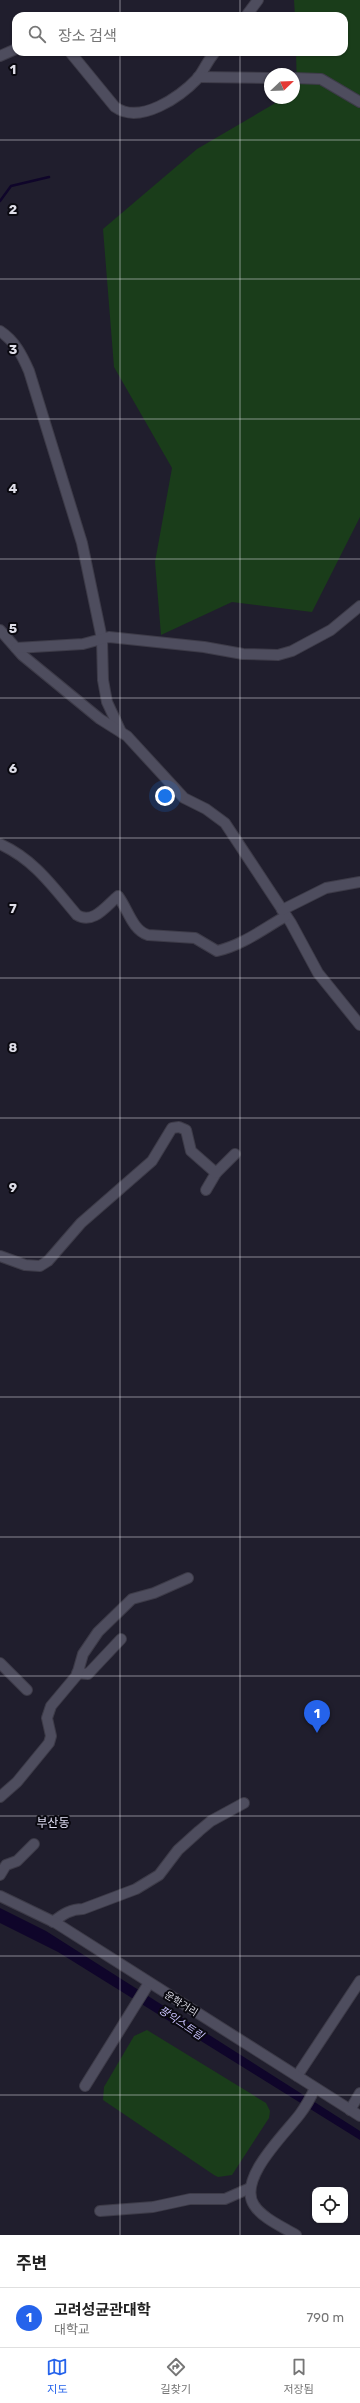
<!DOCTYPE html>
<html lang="ko">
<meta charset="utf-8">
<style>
:root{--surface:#fff;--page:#f6f6f6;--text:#222;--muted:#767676;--line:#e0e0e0;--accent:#2563eb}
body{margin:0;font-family:Rubik,"Noto Sans KR",sans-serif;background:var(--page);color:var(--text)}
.controls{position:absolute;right:12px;bottom:12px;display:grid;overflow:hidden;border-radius:8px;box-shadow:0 1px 3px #0004}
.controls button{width:36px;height:36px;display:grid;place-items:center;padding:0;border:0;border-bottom:1px solid var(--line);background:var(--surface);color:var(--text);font:20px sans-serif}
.compass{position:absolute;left:264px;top:68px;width:36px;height:36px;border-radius:50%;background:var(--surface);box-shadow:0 1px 3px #0004;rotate:67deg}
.you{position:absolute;left:165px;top:796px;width:14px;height:14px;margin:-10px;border:3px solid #fff;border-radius:50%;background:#1a73e8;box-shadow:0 0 0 6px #1a73e833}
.badge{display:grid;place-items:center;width:26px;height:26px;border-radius:50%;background:var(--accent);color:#fff;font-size:13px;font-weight:700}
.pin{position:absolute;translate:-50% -33px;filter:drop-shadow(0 1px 2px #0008)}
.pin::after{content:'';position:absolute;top:21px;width:14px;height:12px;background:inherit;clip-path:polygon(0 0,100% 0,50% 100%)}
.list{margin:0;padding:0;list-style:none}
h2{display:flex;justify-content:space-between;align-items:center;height:52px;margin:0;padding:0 16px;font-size:17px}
h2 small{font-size:13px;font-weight:400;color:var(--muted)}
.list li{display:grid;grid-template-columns:26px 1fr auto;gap:12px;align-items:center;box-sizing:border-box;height:60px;padding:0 16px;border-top:1px solid var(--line)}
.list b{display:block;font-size:15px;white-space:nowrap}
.list p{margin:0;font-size:13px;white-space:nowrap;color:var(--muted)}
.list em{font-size:13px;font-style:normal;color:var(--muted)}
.icon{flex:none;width:22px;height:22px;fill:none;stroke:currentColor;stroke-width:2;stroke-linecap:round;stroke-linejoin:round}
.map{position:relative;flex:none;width:360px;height:2235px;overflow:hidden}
.search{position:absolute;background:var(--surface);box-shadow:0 1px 3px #0004;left:12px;right:12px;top:12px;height:44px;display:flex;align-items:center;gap:10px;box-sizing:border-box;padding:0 14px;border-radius:12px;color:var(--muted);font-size:15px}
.sheet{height:112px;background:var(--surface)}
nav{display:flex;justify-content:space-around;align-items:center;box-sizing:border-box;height:56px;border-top:1px solid var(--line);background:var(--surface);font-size:11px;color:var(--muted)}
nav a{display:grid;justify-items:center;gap:2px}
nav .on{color:var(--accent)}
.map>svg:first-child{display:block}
</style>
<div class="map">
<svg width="360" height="2235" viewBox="0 0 360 2235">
<rect width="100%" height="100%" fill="#201e2d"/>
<g fill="#1a3d1a">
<path d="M294,0H360V517L312,612L232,602L161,635L155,562L172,468L114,367L103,229L197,149L284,98H294V92L297,90L296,52H344V16H295Z"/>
<path d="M147,2030L266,2103L270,2111L269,2118L232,2175L218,2177L214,2175L103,2100L104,2087L134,2036Z"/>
</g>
<path fill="#0f052a" d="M0,1908L46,1931L360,2131V2140L58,1952L0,1923Z"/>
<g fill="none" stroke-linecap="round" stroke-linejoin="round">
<path stroke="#0f052a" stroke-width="2.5" d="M0,201L11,186L49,177"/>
<g stroke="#3d3b48" stroke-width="12">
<g id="street">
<path d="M246,16L258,0"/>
<path d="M70,52L115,107C140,125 180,97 198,78C204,70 208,60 215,52"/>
<path d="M0,56L16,49"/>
<path d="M198,77L270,78"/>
<path d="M294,78L321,79L360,102"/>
<path d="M0,331C15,341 22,355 29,371L82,543L102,639L103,680L107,702L121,732"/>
<path d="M0,630L22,655L100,719L127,736L184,798L206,809L225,823L291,923L318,973L360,1025"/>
<path d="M16,648L83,644L109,637L204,647L243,654L278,655L292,651L331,630L360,606"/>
<path d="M0,844C35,860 53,887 77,915C93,925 106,906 118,896C128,909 132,930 148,935L195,938L217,951C243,945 263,929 286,916"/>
<path d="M282,910L326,888L360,882"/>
<path d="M206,1190L216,1173"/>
<path d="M0,1256L25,1265L40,1266L48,1261L81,1223L152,1161L172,1128L179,1127L186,1130L191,1151L216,1173L235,1154"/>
<path d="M0,1663L27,1690"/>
<path d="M77,1673L88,1674L121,1639"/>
<path d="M0,1797L17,1782L49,1743L51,1736L47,1718L51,1706L77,1675L83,1654L98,1632L132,1599L154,1593L188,1578"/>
<path d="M0,1875L6,1865L17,1861L34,1844"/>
<path d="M53,1922C63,1914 71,1909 83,1909L136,1889L159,1875L178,1850L199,1831L211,1821L244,1803"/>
<path d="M297,2076L360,1981"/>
<path d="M85,2086L149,1983"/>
<path d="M350,2110L360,2093"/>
<path d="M100,2211L153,2207L190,2199H225L250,2188"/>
<path d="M296,2235C283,2227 262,2218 254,2205C237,2179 285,2134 300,2114C306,2106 311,2097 315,2088"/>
</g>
</g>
<g stroke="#3d3b48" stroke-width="12">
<path id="secondary" d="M0,1896L56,1923L360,2116"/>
</g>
<use href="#street" stroke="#4e4d5e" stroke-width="10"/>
<use href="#secondary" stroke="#4e4d5e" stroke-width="10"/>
</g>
<path fill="none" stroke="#dfdee8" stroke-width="1" stroke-opacity="0.55" d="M120,0V16M240,0V16M120,52V2235M240,52V2235M0,140H360M0,279H360M0,419H360M0,559H360M0,698H360M0,838H360M0,978H360M0,1118H360M0,1257H360M0,1397H360M0,1537H360M0,1676H360M0,1816H360M0,1956H360M0,2095H360"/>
<g text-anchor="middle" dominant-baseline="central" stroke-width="4" stroke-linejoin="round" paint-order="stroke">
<g font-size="10" fill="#dfdee8" stroke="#0a0910">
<text transform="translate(181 2004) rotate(32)">운학거리</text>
</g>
<g font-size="11" font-style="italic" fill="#cac3ff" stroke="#0a0910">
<text transform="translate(181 2023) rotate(34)">팡익스트림</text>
</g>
<g font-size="12" fill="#e1dff4" stroke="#0a0910">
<text x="53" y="1823">부산동</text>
</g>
</g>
<g font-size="13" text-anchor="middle" font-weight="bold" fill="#dfdee8" stroke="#0a0910" stroke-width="4" stroke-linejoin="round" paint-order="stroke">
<text x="13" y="74">1</text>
<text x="13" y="214">2</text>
<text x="13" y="354">3</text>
<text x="13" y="493">4</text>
<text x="13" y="633">5</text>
<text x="13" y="773">6</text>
<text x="13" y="913">7</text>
<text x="13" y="1052">8</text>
<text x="13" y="1192">9</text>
</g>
</svg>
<div class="controls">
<button><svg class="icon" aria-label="locate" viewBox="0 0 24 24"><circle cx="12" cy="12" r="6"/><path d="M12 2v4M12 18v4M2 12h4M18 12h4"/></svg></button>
</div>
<svg class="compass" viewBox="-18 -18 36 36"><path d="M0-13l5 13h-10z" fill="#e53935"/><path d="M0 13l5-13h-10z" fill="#767676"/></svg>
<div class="you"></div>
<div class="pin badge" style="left:317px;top:1733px">1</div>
<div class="search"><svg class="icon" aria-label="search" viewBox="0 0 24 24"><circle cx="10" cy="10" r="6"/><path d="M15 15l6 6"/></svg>장소 검색</div>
</div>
<section class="sheet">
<h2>주변<small></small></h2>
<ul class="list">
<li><span class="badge">1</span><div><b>고려성균관대학</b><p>대학교</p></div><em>790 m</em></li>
</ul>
</section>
<nav>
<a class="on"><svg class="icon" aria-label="map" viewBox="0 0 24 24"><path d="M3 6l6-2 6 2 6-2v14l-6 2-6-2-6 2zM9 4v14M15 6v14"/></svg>지도</a>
<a><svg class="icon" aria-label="directions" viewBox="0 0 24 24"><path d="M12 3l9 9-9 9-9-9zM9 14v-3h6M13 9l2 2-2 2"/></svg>길찾기</a>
<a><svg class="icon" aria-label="saved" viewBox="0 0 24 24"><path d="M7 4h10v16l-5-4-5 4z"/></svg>저장됨</a>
</nav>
